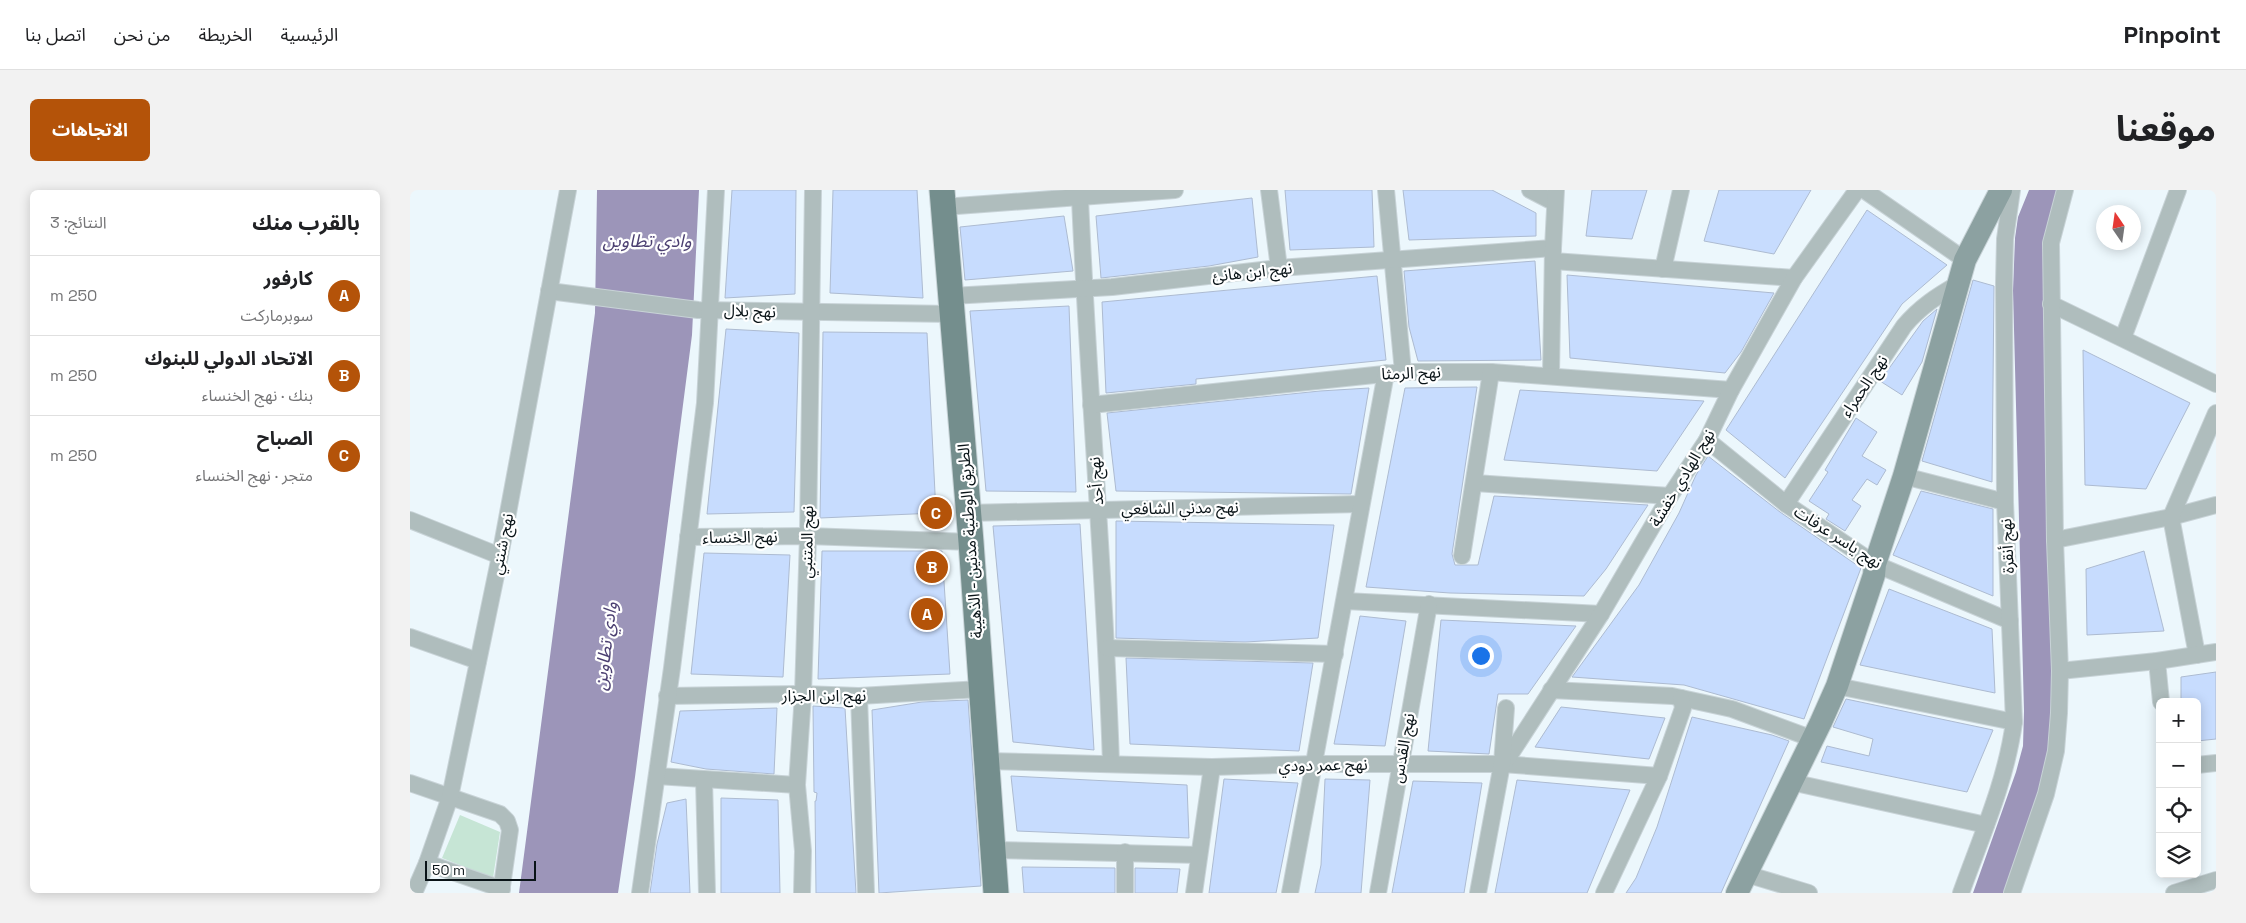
<!DOCTYPE html>
<html lang="ar">
<meta charset="utf-8">
<style>
:root{--surface:#fff;--page:#f2f2f2;--text:#202124;--muted:#757577;--line:#e0e0e0;--accent:#b45309}
body{margin:0;font-family:"Space Grotesk","Noto Sans Arabic",sans-serif;background:var(--page);color:var(--text);direction:rtl}
.controls{position:absolute;right:15px;bottom:15px;display:grid;overflow:hidden;border-radius:8px;box-shadow:0 2px 12px #0003}
.controls button{width:45px;height:45px;display:grid;place-items:center;padding:0;border:0;border-bottom:1px solid var(--line);background:var(--surface);color:var(--text);font:25px sans-serif}
.compass{position:absolute;left:1686px;top:15px;width:45px;height:45px;border-radius:50%;background:var(--surface);box-shadow:0 2px 12px #0003;rotate:347deg}
.scale{position:absolute;left:15px;bottom:12px;width:111px;box-sizing:border-box;padding-left:5px;border:2px solid #091317;border-top:0;font-size:14px;line-height:18px;white-space:nowrap;color:#091317;-webkit-text-stroke:4px #fff;paint-order:stroke}
.you{position:absolute;left:1070px;top:465px;width:18px;height:18px;margin:-12px;border:4px solid #fff;border-radius:50%;background:#1a73e8;box-shadow:0 0 0 8px #1a73e833}
.badge{display:grid;place-items:center;width:32px;height:32px;border-radius:50%;background:var(--accent);color:#fff;font-size:16px;font-weight:700}
.pin{position:absolute;translate:-50% -50%;border:2px solid #fff;box-shadow:0 1px 5px #0006}
.list{margin:0;padding:0;list-style:none}
h2{display:flex;justify-content:space-between;align-items:center;height:65px;margin:0;padding:0 20px;font-size:21px}
h2 small{font-size:16px;font-weight:400;color:var(--muted)}
.list li{display:grid;grid-template-columns:32px 1fr auto;gap:15px;align-items:center;box-sizing:border-box;height:80px;padding:0 20px;border-top:1px solid var(--line)}
.list b{display:block;font-size:19px;white-space:nowrap}
.list p{margin:0;font-size:16px;white-space:nowrap;color:var(--muted)}
.list em{font-size:16px;font-style:normal;color:var(--muted)}
.icon{flex:none;width:28px;height:28px;fill:none;stroke:currentColor;stroke-width:2;stroke-linecap:round;stroke-linejoin:round}
.map{position:relative;flex:none;width:1806px;height:703px;overflow:hidden;direction:ltr;border-radius:8px}
header{display:flex;align-items:center;gap:30px;box-sizing:border-box;height:70px;padding:0 25px;background:var(--surface);border-bottom:1px solid var(--line)}
header strong{font-size:24px}
nav{display:flex;gap:28px;margin-inline-start:auto;font-size:18px}
.intro{display:flex;align-items:center;justify-content:space-between;box-sizing:border-box;height:120px;padding:0 30px}
h1{margin:0;font-size:35px}
.button{padding:12px 22px;border-radius:8px;background:var(--accent);color:#fff;font-size:18px;font-weight:700}
main{display:flex;gap:30px;padding:0 30px}
aside{flex:1;background:var(--surface);border-radius:8px;box-shadow:0 2px 12px #0003}
.map>svg:first-child{display:block}
</style>
<header>
<strong>Pinpoint</strong>
<nav><a>الرئيسية</a><a>الخريطة</a><a>من نحن</a><a>اتصل بنا</a></nav>
</header>
<div class="intro"><h1>موقعنا</h1><a class="button">الاتجاهات</a></div>
<main>
<div class="map">
<svg width="1806" height="703" viewBox="0 0 1806 703">
<rect width="100%" height="100%" fill="#ecf7fc"/>
<path fill="#c6e5d5" d="M50,625L90,642L83,688L32,668Z"/>
<g fill="#9c95b9">
<path d="M187,0H289L282,145L225,587L208,703H109L185,123Z"/>
<path d="M1619,0H1651L1644,20V520L1637,587L1596,703H1563L1606,582L1613,556L1614,521L1603,101L1605,48L1608,27Z"/>
</g>
<g fill="#c7dcfe" stroke="#adbbd1">
<path d="M322,0H386L385,104L315,108Z"/>
<path d="M423,0H507L513,108L420,103Z"/>
<path d="M875,0H962L964,57L880,60Z"/>
<path d="M993,0H1082L1126,23V46L999,50Z"/>
<path d="M1182,0H1237L1222,49L1176,46Z"/>
<path d="M1309,0H1401L1364,64L1294,51Z"/>
<path d="M842,8L848,67L799,76L691,88L686,26Z"/>
<path d="M1457,20L1537,75L1492,114L1375,288L1316,240Z"/>
<path d="M654,26L663,81L555,90L550,37Z"/>
<path d="M1125,71L1131,170L1008,171L999,137L994,81Z"/>
<path d="M1157,85L1364,103L1331,162L1315,183L1160,168Z"/>
<path d="M967,86L976,170L786,189V194L696,203L692,112Z"/>
<path d="M1563,90L1584,96L1582,292L1512,271Z"/>
<path d="M659,116L666,302L576,301L560,121Z"/>
<path d="M1527,119L1512,172L1492,205L1470,191L1513,131Z"/>
<path d="M316,139L389,143L384,322L297,324Z"/>
<path d="M413,142L517,143L526,323L410,328Z"/>
<path d="M1673,160L1780,213L1736,299L1675,295Z"/>
<path d="M1067,197L1042,364L1045,375H1068L1084,306L1238,315L1196,379L1174,406L1040,403L956,397L995,198Z"/>
<path d="M959,198L941,304L706,301L697,223L910,201Z"/>
<path d="M1110,200L1294,211L1247,281L1094,270Z"/>
<path d="M1446,228L1467,242L1452,266L1476,280L1467,295L1457,289L1442,310L1451,316L1435,341L1416,329L1419,324L1399,311L1418,282L1415,280Z"/>
<path d="M1298,266L1370,322L1451,378L1394,529L1274,495L1162,487L1229,395L1269,323L1286,285Z"/>
<path d="M1511,301L1583,319V406L1483,365Z"/>
<path d="M706,331L924,335L908,448L835,452L706,448Z"/>
<path d="M670,334L684,560L603,552L583,336Z"/>
<path d="M412,361H532L540,484L408,489Z"/>
<path d="M1734,361L1754,441L1677,445L1676,379Z"/>
<path d="M294,363L380,365L373,487L281,484Z"/>
<path d="M1479,399L1582,439L1585,503L1450,475Z"/>
<path d="M950,426L996,431L975,556L924,554Z"/>
<path d="M1031,430L1166,436L1118,504H1088L1079,564L1018,561Z"/>
<path d="M716,468L903,473L889,561L720,554Z"/>
<path d="M1806,482V549L1787,551V512H1771V487Z"/>
<path d="M1436,509L1583,540L1557,602L1411,572L1417,556L1459,566L1463,549L1423,537Z"/>
<path d="M558,510L571,696L469,703L462,520L512,512Z"/>
<path d="M403,516L435,518L446,703H406L405,611H406L407,603L404,602Z"/>
<path d="M1151,517L1255,528L1239,569L1125,557Z"/>
<path d="M367,518L364,584L296,579L261,572L270,521Z"/>
<path d="M1282,527L1362,545L1379,551L1311,703H1216L1226,688L1247,637Z"/>
<path d="M601,586L777,595L779,648L607,641Z"/>
<path d="M814,589L888,593L866,703H799Z"/>
<path d="M915,589L960,590L951,703H905L911,675Z"/>
<path d="M1107,590L1220,600L1177,703H1085Z"/>
<path d="M1003,591L1072,593L1054,703H982Z"/>
<path d="M311,608L368,610L370,703H311Z"/>
<path d="M276,609L280,703H240L247,654L257,613Z"/>
<path d="M612,677L705,678V703H614Z"/>
<path d="M725,678L770,679L767,703H725Z"/>
</g>
<g fill="none" stroke-linecap="round" stroke-linejoin="round">
<g stroke="#c8d3d7" stroke-width="18">
<g id="street">
<path d="M859,0L869,78"/>
<path d="M976,0L993,182"/>
<path d="M1120,0L1145,13"/>
<path d="M1454,0L1555,70"/>
<path d="M670,8C678,197 695,385 701,574"/>
<path d="M533,17L765,0"/>
<path d="M1143,71L1384,88"/>
<path d="M1253,79L1271,0"/>
<path d="M139,101L288,120L542,124"/>
<path d="M541,106L702,97L869,78L1143,58"/>
<path d="M1641,114L1806,194"/>
<path d="M1713,148L1768,0"/>
<path d="M1141,185L1143,58L1146,0"/>
<path d="M681,215L993,182H1081L1321,200"/>
<path d="M1297,250L1376,314L1465,374L1600,431"/>
<path d="M1494,286L1595,312"/>
<path d="M1065,293L1260,306"/>
<path d="M1376,314L1494,136C1510,117 1527,106 1548,94"/>
<path d="M558,323L951,314"/>
<path d="M0,330L90,366"/>
<path d="M278,347L398,346L561,352"/>
<path d="M1645,350L1761,327L1806,315"/>
<path d="M1052,366L1081,182"/>
<path d="M935,411L1191,424"/>
<path d="M0,447L68,471"/>
<path d="M697,458L925,464"/>
<path d="M1787,465L1761,327L1806,223"/>
<path d="M1747,471L1751,512"/>
<path d="M1650,481L1747,471L1806,462"/>
<path d="M1427,496L1604,532"/>
<path d="M1141,500L1262,506L1322,519L1403,549"/>
<path d="M257,506L393,504L449,506L571,499"/>
<path d="M449,506L456,703"/>
<path d="M576,571L802,577L904,574H1092L1249,586"/>
<path d="M1094,574L1191,424L1260,306L1297,250L1321,200L1384,88L1447,0"/>
<path d="M1787,575L1806,573"/>
<path d="M247,586L387,595"/>
<path d="M294,590L297,703"/>
<path d="M1381,592L1576,635"/>
<path d="M0,593L90,624L97,631L100,640L91,703"/>
<path d="M584,660L789,665"/>
<path d="M17,673L92,699"/>
<path d="M1336,684L1399,703"/>
<path d="M4,703L17,673L40,607L90,366L158,0"/>
<path d="M230,703L262,478L295,213L306,0"/>
<path d="M392,703L393,661L387,595L393,504L398,346L403,0"/>
<path d="M715,703V662"/>
<path d="M784,703L802,577"/>
<path d="M880,703L976,183"/>
<path d="M968,703L1019,414"/>
<path d="M1068,703L1092,574L1096,518"/>
<path d="M1194,703L1249,586L1273,518L1271,508"/>
<path d="M1551,703C1571,647 1596,592 1604,532L1595,312L1594,93L1595,49L1602,0"/>
<path d="M1602,703L1636,604L1646,561L1649,523L1650,481L1645,350L1641,53L1655,0"/>
<path d="M1764,703L1806,690"/>
</g>
</g>
<g stroke="#c8d3d7" stroke-width="24">
<path id="secondary" d="M1327,703L1411,532L1427,496L1464,385L1465,374L1494,286L1555,70L1591,0"/>
</g>
<g stroke="#c8d3d7" stroke-width="27">
<path id="primary" d="M532,0L561,352L586,703"/>
</g>
<use href="#street" stroke="#afbdbd" stroke-width="16"/>
<use href="#secondary" stroke="#8ca1a1" stroke-width="22"/>
<use href="#primary" stroke="#748e8d" stroke-width="25"/>
</g>
<g text-anchor="middle" dominant-baseline="central" stroke-width="4.5" stroke-linejoin="round" paint-order="stroke">
<g font-size="16" fill="#091317" stroke="#fff">
<text transform="translate(842 82) rotate(-6)">نهج ابن هانئ</text>
<text transform="translate(340 121) rotate(2)">نهج بلال</text>
<text transform="translate(1001 183) rotate(-2)">نهج الرمثا</text>
<text transform="translate(1454 196) rotate(-56)">نهج الحمراء</text>
<text transform="translate(1272 288) rotate(-59)">نهج الهادي خفشة</text>
<text transform="translate(686 291) rotate(-94)">نهج أحد</text>
<text transform="translate(770 318) rotate(-1)">نهج مدني الشافعي</text>
<text transform="translate(330 347) rotate(-1)">نهج الخنساء</text>
<text transform="translate(1428 347) rotate(33)">نهج ياسر عرفات</text>
<text transform="translate(560 351) rotate(-94)">الطريق الوطنية مدنين - الذهيبة</text>
<text transform="translate(397 352) rotate(-89)">نهج المتنبي</text>
<text transform="translate(92 354) rotate(-79)">نهج شنني</text>
<text transform="translate(1597 356) rotate(-93)">نهج أنقرة</text>
<text x="414" y="505">نهج ابن الجزار</text>
<text transform="translate(993 558) rotate(-80)">نهج القدس</text>
<text transform="translate(913 575) rotate(-1)">نهج عمر دودي</text>
</g>
<g font-size="18" font-style="italic" fill="#4b3f71" stroke="#fff">
<text x="237" y="50">وادي تطاوين</text>
<text transform="translate(195 456) rotate(-83)">وادي تطاوين</text>
</g>
</g>
</svg>
<div class="controls">
<button>+</button>
<button>−</button>
<button><svg class="icon" aria-label="locate" viewBox="0 0 24 24"><circle cx="12" cy="12" r="6"/><path d="M12 2v4M12 18v4M2 12h4M18 12h4"/></svg></button>
<button><svg class="icon" aria-label="layers" viewBox="0 0 24 24"><path d="M12 4l9 5-9 5-9-5zM3 14l9 5 9-5"/></svg></button>
</div>
<svg class="compass" viewBox="-18 -18 36 36"><path d="M0-13l5 13h-10z" fill="#e53935"/><path d="M0 13l5-13h-10z" fill="#757577"/></svg>
<div class="scale">50 m</div>
<div class="you"></div>
<div class="pin badge" style="left:517px;top:424px">A</div>
<div class="pin badge" style="left:522px;top:377px">B</div>
<div class="pin badge" style="left:526px;top:323px">C</div>
</div>
<aside>
<h2>بالقرب منك<small>النتائج: 3</small></h2>
<ul class="list">
<li><span class="badge">A</span><div><b>كارفور</b><p>سوبرماركت</p></div><em>250 m</em></li>
<li><span class="badge">B</span><div><b>الاتحاد الدولي للبنوك</b><p>بنك · نهج الخنساء</p></div><em>250 m</em></li>
<li><span class="badge">C</span><div><b>الصباح</b><p>متجر · نهج الخنساء</p></div><em>250 m</em></li>
</ul>
</aside>
</main>
